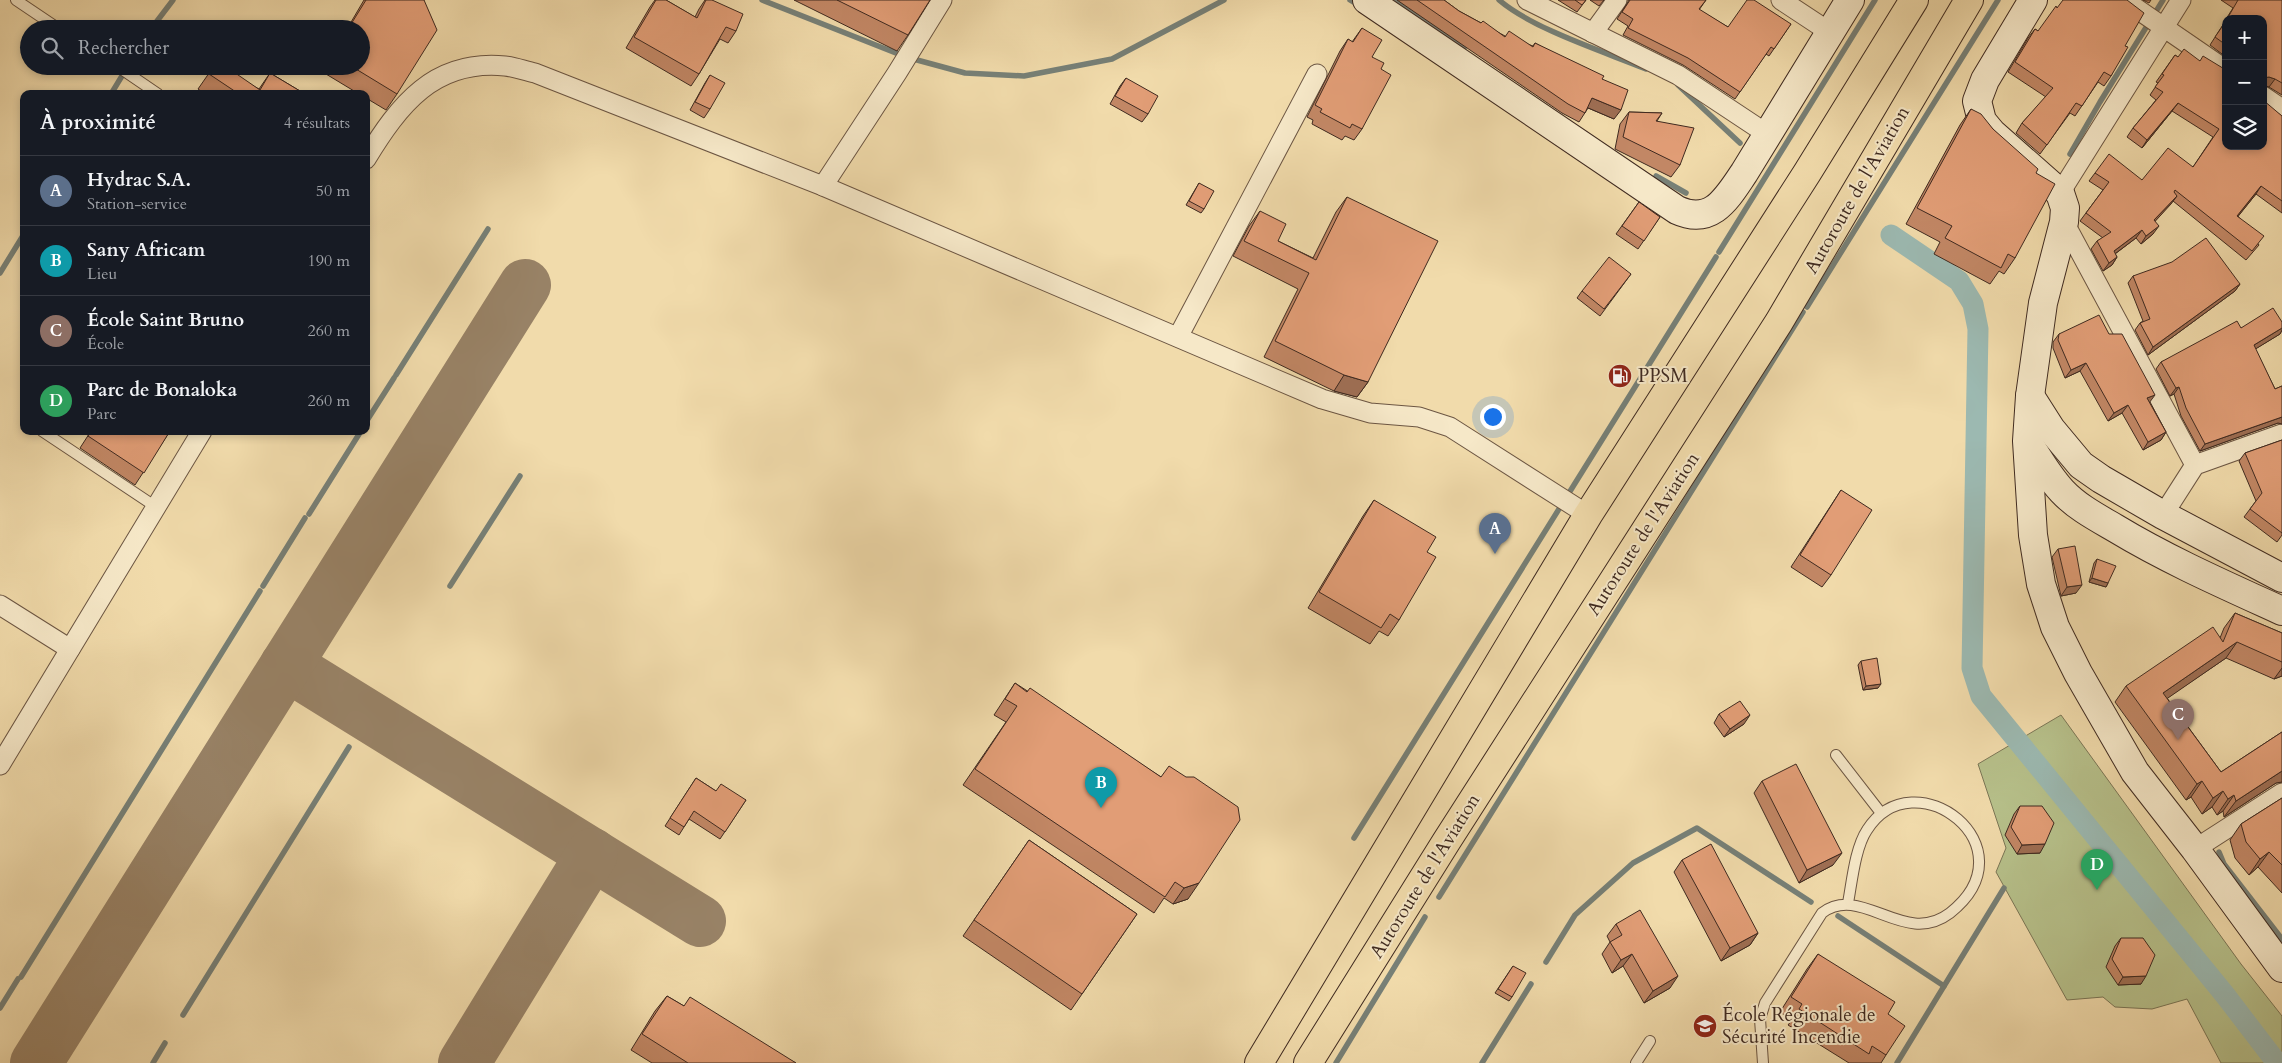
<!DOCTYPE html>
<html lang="fr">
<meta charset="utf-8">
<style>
:root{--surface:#171b24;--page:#20242c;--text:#f1f3f6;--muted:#9ea1a6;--line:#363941;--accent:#8c9099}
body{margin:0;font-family:Cardo,serif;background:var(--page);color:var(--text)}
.controls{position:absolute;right:15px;top:15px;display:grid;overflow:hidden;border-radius:10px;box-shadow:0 2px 8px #0003}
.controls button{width:45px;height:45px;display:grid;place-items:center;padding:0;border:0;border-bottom:1px solid var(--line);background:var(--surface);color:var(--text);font:25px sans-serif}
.you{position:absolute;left:1492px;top:416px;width:18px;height:18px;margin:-12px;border:4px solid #fff;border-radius:50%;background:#1a73e8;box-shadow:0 0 0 8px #1a73e833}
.badge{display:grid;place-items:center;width:32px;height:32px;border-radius:50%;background:var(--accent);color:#fff;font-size:16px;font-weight:700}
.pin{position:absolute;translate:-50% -41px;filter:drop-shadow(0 1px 2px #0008)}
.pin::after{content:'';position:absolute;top:26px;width:18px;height:15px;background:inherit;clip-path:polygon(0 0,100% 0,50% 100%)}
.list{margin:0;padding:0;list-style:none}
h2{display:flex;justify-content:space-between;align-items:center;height:65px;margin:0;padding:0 20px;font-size:21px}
h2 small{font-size:16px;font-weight:400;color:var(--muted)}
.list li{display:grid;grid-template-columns:32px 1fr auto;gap:15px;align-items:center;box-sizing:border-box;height:70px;padding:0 20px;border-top:1px solid var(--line)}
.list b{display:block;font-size:19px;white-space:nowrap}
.list p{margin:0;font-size:16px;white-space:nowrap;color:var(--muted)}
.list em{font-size:16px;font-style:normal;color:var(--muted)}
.icon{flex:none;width:28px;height:28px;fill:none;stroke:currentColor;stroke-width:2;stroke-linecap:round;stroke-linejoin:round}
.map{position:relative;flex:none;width:2282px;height:1063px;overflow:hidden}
.search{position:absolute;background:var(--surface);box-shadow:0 2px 8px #0003;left:20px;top:20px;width:350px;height:55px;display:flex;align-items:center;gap:12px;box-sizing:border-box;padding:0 18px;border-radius:28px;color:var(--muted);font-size:19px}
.panel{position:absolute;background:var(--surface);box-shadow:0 2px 8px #0003;left:20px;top:90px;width:350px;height:345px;border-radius:10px}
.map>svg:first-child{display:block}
</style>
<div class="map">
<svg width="2282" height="1063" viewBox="0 0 2282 1063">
<rect width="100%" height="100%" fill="#f1dbab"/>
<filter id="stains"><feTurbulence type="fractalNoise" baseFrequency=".004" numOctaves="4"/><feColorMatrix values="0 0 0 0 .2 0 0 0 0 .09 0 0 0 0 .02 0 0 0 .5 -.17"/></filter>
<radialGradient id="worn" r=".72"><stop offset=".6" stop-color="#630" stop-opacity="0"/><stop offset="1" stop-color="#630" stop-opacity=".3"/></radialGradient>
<path fill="#b7c18b" stroke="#7b7656" d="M2061,715L2241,964L2282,1016V1063H2221L2187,999L2152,1009L2115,1007L2103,997L2067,1000L1996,872L2006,848L1978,764Z"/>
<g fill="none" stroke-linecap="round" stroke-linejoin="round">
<g stroke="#778077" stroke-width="5.5">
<path d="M762,0L906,57L965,73L1024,76L1112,59L1224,0"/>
<path d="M1350,0L1360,6"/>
<path d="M1393,0L1464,48"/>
<path d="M1499,0C1533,29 1602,51 1646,69"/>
<path d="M151,29L173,0"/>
<path d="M1678,85L1740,143"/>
<path d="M111,94L128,66"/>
<path d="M2070,154L2100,102L2163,0"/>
<path d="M1656,176L1686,193"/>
<path d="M1719,252L1875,0"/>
<path d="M0,273L24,234"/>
<path d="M1807,307L1998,0"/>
<path d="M396,375L488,229"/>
<path d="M366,422L394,378"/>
<path d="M309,514L361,431"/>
<path d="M263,586L305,518"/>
<path d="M450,586L520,476"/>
<path d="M1354,838L1716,257"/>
<path d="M2219,852L2224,864L2282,939"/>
<path d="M1439,897L1803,312"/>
<path d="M1838,916L1944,986"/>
<path d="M1546,962L1575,915L1633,863L1697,828L1811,902"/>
<path d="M21,977L260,591"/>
<path d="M0,1008L18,979"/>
<path d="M183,1015L349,747"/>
<path d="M153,1063L165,1043"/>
<path d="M1336,1063L1425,917"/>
<path d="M1482,1063L1531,984"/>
<path d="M1897,1063L2004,888"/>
</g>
<path stroke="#9cb9b1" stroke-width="21" d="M1891,235L1959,281L1973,304L1978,329L1972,668L1981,696L2225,995L2277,1063"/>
<g stroke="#988266" stroke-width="52">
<path d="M286,665L700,921"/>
<path d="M36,1063L525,285"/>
<path d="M464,1063L592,854"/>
</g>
<g stroke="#6c5643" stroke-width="12">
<g id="lane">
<path d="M16,0L59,29"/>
<path d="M117,66L158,94"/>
<path d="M42,431L156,507"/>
<path d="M1836,755L1881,813"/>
<path d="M1636,1063L1650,1041"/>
<path d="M1763,1063L1760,1019L1765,1003L1822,913C1862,883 1904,948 1950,913C2034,847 1914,756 1867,830C1855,848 1852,882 1848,903"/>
</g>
</g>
<g stroke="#6c5643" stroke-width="21">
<g id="street">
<path d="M1527,0L1678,75L1767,134"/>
<path d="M1781,0L1831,33"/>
<path d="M2124,0L2226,70"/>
<path d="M1593,33L1617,0"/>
<path d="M2263,96L2282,109"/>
<path d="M366,159C399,105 434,59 505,66C515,67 525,71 535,73L823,186L1322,399L1370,413L1419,417L1450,427L1588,515"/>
<path d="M823,186L897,73L942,0"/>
<path d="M2060,193L2181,0"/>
<path d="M2064,222L2195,465"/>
<path d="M1178,337L1317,74"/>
<path d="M2163,515L2195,465L2282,434"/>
<path d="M0,605L70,649"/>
<path d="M0,765L202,431"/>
<path d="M2195,849L2282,793"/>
</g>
</g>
<g stroke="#3f2a20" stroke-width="30">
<g id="secondary">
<path d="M1367,0L1677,210C1712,226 1727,198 1744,173L1850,0"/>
<path d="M2033,0L1985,80L1977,101L1982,121L1992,133L2060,193L2065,208L2064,222L2043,303L2030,396L2027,441L2033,535L2041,584L2055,627L2078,673L2135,772L2195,849L2282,968"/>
<path d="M2030,396L2051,429L2081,465L2101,479L2163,515L2282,578"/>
<path d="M2029,444C2039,460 2049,477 2062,491C2077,507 2096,517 2115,528C2168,560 2225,585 2282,611"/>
</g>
</g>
<g stroke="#3f2a20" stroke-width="30">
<g id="highway">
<path d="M1259,1063L1588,515L1807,173L1914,0"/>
<path d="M1308,1063L1446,842L1779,322L1969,0"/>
</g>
</g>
<use href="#lane" stroke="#f6e8c8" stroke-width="10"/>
<use href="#street" stroke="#f6e8c8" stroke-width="19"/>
<use href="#secondary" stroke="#f6e8c8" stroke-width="28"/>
<use href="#highway" stroke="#f1dbab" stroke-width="28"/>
</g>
<g fill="#c28765" stroke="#3f2a20">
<path d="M364,0H424L397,94L386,110L366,98V94H359L321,71L324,66H361V29H347Z"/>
<path d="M655,0H666L695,17L699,9L705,0H712L736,31L728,43L720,39L699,74L691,86L626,48L650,7Z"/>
<path d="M794,0H930L908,35L897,51Z"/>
<path d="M1397,0H1444L1459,11L1505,36L1533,46L1535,43L1602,79L1614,119L1588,108L1579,122L1562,113Z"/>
<path d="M1558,0H1586L1577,12Z"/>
<path d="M1590,0H1604L1599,6Z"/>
<path d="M1628,0H1706L1699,10L1728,27L1791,24L1769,56L1766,54L1735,99L1683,65L1623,35L1628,26L1617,19L1628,2Z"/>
<path d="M2143,0H2151L2149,3Z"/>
<path d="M2221,0H2282V95L2269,87L2263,85V19H2226L2233,8Z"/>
<path d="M2226,20V57L2210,45Z"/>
<path d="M1362,28L1372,57L1381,69L1362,129L1354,140L1345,136L1342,140L1312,124L1313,120L1307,117L1340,51L1348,39L1352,42Z"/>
<path d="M2035,29L2038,31L2125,46L2111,76L2104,86L2098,82L2075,116L2070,113L2040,154L2016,133L2022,123L2046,97L2008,72L2028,38Z"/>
<path d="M2175,55L2178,57L2200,61L2282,116V213L2256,194L2238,216L2259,245L2246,260L2173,201L2155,221L2153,234L2141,244L2136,238L2115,254L2117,257L2112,265L2103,271L2091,249L2097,241L2103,238L2080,221L2103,190L2089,181L2095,173L2142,180L2193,167L2213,137L2172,111L2142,148L2127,137L2133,128L2156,100L2150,95L2158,83L2156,82Z"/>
<path d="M214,66L259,89L270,73L305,94H205L198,89Z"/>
<path d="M710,75V109L704,118L690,110L705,83Z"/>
<path d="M1126,78L1148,114L1142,122L1110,104L1120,86Z"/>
<path d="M1971,109L1993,129L2036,173L2015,258L2004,274L1999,271L1990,284L1934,254L1940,242L1906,224L1960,125Z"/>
<path d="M1629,112L1662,113L1657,121L1680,165L1671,177L1615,149L1620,124Z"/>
<path d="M1199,183L1204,209L1201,213L1186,205Z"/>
<path d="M1347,197L1368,382L1357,397L1334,391L1264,357L1298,289L1233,256L1249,226L1260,211L1278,241L1313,258L1336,212Z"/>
<path d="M1639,202L1660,217L1638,249L1616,234Z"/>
<path d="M1631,274L1600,316L1577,298L1582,291Z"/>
<path d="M2133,276L2240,284L2235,291L2148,355L2135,330L2140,323L2143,321L2128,283Z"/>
<path d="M2282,322V330L2280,334L2255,349L2275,389L2282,386V424L2278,423L2200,451L2181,416L2174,394L2170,396L2156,369L2161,362L2241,328Z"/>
<path d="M2059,334H2109L2150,402L2166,432L2161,440L2143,450L2122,413L2108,421L2080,371L2065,378L2053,348V342Z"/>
<path d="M91,431H170L135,485L80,448Z"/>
<path d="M2282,440V535L2277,542L2244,517L2256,501L2239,461L2245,453Z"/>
<path d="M1841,490L1831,575L1822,587L1791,567Z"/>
<path d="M1374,500L1427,552L1399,620L1388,636L1379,631L1370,644L1308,608L1363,516Z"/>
<path d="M2058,549L2076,593L2061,596L2052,557Z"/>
<path d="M2097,559L2108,583L2106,587L2089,582L2094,563Z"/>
<path d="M2235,613L2282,633V676L2274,679L2226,658L2167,698L2221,772L2282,732V782L2276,783L2224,817L2223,811L2217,815L2212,807L2202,814L2191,797L2186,800L2115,702L2126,686L2220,638L2224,628Z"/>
<path d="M1861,661L1878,688L1863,690L1858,665Z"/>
<path d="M1015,683L1161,777L1188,899L1173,904L1164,898L1154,913L963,785L1006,722L994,715Z"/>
<path d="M1719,714L1744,724L1724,737L1714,723Z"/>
<path d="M696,778L716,791L746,800L720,839L689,819L679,835L665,826Z"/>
<path d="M1762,781L1833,865L1799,883L1754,793Z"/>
<path d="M2282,798V893L2258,867L2249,875L2235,858L2230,840L2241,824Z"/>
<path d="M2020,806L2040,853L2017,854L2005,835L2014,814Z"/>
<path d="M1029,840L1137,914L1071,1010L963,936Z"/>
<path d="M1682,860L1758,933L1750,945L1721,961L1674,872Z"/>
<path d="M1616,924L1670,988L1644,1003L1623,966L1612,973L1602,954L1610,942L1607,936Z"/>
<path d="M2121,938L2141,984L2118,985L2106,967L2115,946Z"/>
<path d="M1818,954L1888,1014L1886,1055L1881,1063H1849L1788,1025L1792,1020L1780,1012L1807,969Z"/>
<path d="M1513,966L1512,997L1509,1001L1495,993Z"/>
<path d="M667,996L684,1006L796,1063H652L631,1050L655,1011Z"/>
</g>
<g fill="#9e6e53" stroke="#3f2a20">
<path d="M2269,77L2275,79L2269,87L2263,85V78Z"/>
<path d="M1592,98L1621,110L1614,119L1586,107Z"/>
<path d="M2178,103L2172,111L2142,148L2147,140Z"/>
<path d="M2261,186L2256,194L2232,224L2237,216Z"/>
<path d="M2177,196L2171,204L2149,228L2154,220Z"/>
<path d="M2159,226L2153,234L2141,244L2146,236Z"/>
<path d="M2142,230L2136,238L2108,259L2114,251Z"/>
<path d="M2117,257L2112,265L2103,271L2109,263Z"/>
<path d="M2240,284L2235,291L2148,355L2153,347Z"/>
<path d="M2282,328V330L2280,334L2249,353L2254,345Z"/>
<path d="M2086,363L2080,371L2065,378L2071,370Z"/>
<path d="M1344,375L1368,382L1357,397L1334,391Z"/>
<path d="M2179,387L2174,394L2170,396L2176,388Z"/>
<path d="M2155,395L2149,403L2147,398Z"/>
<path d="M2128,405L2122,413L2108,421L2114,413Z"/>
<path d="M2282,417V424L2278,423L2200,451L2205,444Z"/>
<path d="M2166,432L2161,440L2143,450L2148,442Z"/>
<path d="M2092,578L2108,583L2106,587L2089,582Z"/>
<path d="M2082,585L2076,593L2061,596L2067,587Z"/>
<path d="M2237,642L2226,658L2152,709L2163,693Z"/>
<path d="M2282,668V676L2274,679Z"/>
<path d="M1881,684L1878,688L1863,690L1866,686Z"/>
<path d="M1750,715L1744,724L1724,737L1730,729Z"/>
<path d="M2282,771V782L2276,783L2224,817L2236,801Z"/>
<path d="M2202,781L2191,797L2186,800L2197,784Z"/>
<path d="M2223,791L2212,807L2202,814L2213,798Z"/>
<path d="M2234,795L2223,811L2217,815L2228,799Z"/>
<path d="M2045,844L2040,853L2017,854L2022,845Z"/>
<path d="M2269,852L2258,867L2249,875L2260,859Z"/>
<path d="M1842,853L1833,865L1799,883L1807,870Z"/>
<path d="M1199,883L1188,899L1173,904L1184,888Z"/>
<path d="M1758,933L1750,945L1721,961L1730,948Z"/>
<path d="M1632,954L1623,966L1612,973L1621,960Z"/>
<path d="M1678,976L1670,988L1644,1003L1653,991Z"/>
<path d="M2146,976L2141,984L2118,985L2123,977Z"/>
</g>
<g fill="#e19d76" stroke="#3f2a20">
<path d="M366,0H424L437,30L397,94L351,66H361V29H348Z"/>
<path d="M656,0H666L697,18L706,0H712L743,14L736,31L726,27L699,74L634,37Z"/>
<path d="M837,0H930L908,35Z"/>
<path d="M1417,0H1444L1459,11L1481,23L1483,21L1505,37L1509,31L1533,47L1535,43L1604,76L1602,79L1628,90L1621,110L1592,98L1585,113L1568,104Z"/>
<path d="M1575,0H1586L1582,5Z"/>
<path d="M1630,0H1706L1699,9L1728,27L1747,0H1754L1791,24L1774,49L1771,47L1740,92L1688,58L1628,28L1633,19L1622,12Z"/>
<path d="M2063,0H2127L2144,13L2125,46L2128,47L2111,76L2104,72L2082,106L2076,103L2047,145L2022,123L2053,88L2015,62L2035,29L2038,31L2056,6L2057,8Z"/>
<path d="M2238,0H2282V83L2275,79L2269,77L2263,78V19H2227Z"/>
<path d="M2226,21V45L2215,37Z"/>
<path d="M1362,28L1382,40L1372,57L1384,63L1381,69L1391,75L1362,129L1352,124L1350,128L1320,112L1322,109L1315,105L1348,39L1353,42Z"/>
<path d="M2184,49L2200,61L2203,56L2226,70V146H2263V100L2282,116V201L2261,186L2237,216L2264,236L2252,251L2175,190L2174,192L2177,196L2154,220L2159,226L2146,236L2142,230L2114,251L2117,257L2109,263L2097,241L2111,232L2086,213L2109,182L2095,173L2109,154L2142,180L2168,148L2193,167L2219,129L2178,103L2147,140L2133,128L2163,92L2155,87L2164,75L2162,74L2175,55L2178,57Z"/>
<path d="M214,66H225L260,90L270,73L305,94H239L209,74Z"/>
<path d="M710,75L725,83L710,109L695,102Z"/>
<path d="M1126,78L1158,96L1148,114L1115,96Z"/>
<path d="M1971,109L1981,114L1993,129L2038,169L2036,173L2055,184L2015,258L2008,254L2001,268L1945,238L1952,226L1917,208Z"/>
<path d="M1629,112L1662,113L1656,121L1694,128L1680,165L1623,137Z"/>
<path d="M1199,183L1214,191L1204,209L1189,201Z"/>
<path d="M1347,197L1438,241L1368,382L1344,375L1275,341L1309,273L1244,241L1260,211L1286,224L1278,241L1316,260Z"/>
<path d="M1639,202L1660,217L1644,241L1622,226Z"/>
<path d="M2206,238L2240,284L2153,347L2140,323L2150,319L2133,276L2172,262Z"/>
<path d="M1609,257L1631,274L1604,309L1582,291Z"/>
<path d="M2273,308L2282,322V328L2254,345L2275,389L2282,386V417L2205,444L2186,408L2179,387L2176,388L2161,362L2237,321L2241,328Z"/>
<path d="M2099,315L2109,334H2122L2155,395L2147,398L2166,432L2148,442L2128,405L2114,413L2086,363L2071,370L2058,340L2059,334Z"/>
<path d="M91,431H170L144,473L88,436Z"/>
<path d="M2282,440V533L2250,509L2262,493L2245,453Z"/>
<path d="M1841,490L1872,510L1831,575L1800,555Z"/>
<path d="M1374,500L1436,537L1427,552L1436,557L1399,620L1390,614L1381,628L1319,592Z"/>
<path d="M2075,546L2082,585L2067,587L2058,549Z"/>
<path d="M2097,559L2116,566L2108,583L2092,578Z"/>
<path d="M2235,613L2282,633V662L2237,642L2163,693L2221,772L2282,732V771L2236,801L2234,795L2228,799L2223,791L2213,798L2202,781L2197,784L2126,686L2213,627L2223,642Z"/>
<path d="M1877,658L1881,684L1866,686L1861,661Z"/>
<path d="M1015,683L1027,692L1030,688L1161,777L1169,766L1186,777H1194L1238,807L1240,820L1199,883L1184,888L1175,882L1165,897L975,769L1017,706L1005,699Z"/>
<path d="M1740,701L1750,715L1730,729L1719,714Z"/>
<path d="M1796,764L1842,853L1807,870L1762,781Z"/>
<path d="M696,778L716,791L721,784L746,800L725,832L694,811L684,827L670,818Z"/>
<path d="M2282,798V865L2269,852L2260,859L2246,842L2241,824Z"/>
<path d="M2020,806H2042L2054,823L2045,844L2022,845L2011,827Z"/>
<path d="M1029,840L1137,914L1082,994L974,920Z"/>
<path d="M1711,844L1758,933L1730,948L1682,860Z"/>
<path d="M1640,910L1678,976L1653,991L1632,954L1621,960L1610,942L1622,935L1616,924Z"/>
<path d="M2121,938H2143L2155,955L2146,976L2123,977L2112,959Z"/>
<path d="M1818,954L1895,1002L1888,1014L1905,1026L1886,1055L1872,1046L1869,1054L1799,1009L1802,1004L1791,997Z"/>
<path d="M1513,966L1526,973L1512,997L1498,989Z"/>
<path d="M667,996L684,1006L690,997L796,1063H688L642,1034Z"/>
</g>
<defs>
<g id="fuel-disc" transform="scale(1.25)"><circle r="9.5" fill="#8f2418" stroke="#f6e8c8"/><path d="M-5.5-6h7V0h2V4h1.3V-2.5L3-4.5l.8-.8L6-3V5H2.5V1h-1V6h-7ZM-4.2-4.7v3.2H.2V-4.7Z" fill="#fff"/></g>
<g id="school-disc" transform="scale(1.25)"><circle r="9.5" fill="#8f2418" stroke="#f6e8c8"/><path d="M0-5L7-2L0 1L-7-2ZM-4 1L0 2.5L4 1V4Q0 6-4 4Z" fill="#fff"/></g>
</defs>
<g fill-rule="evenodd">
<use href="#fuel-disc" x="1620" y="376"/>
<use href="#school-disc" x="1705" y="1026"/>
</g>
<g text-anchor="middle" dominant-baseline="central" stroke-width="4" stroke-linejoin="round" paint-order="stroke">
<g font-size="19" fill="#3f2a20" stroke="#f6e8c8">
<text transform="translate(1857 190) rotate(-60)">Autoroute de l'Aviation</text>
<text transform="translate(1643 534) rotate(-57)">Autoroute de l'Aviation</text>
<text transform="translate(1425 876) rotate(-58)">Autoroute de l'Aviation</text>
</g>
<g font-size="19" fill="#3f2a20" stroke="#f6e8c8" text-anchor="start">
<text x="1638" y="376">PPSM</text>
<text x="1722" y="1015">École Régionale de<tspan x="1722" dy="22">Sécurité Incendie</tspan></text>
</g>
</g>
<rect width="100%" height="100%" filter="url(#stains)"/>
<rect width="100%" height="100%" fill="url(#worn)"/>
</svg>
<div class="controls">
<button>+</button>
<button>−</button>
<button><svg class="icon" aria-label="layers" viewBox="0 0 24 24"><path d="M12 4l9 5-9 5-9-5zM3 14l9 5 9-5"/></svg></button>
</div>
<div class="you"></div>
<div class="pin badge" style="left:1495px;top:554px;background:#5c6f8a">A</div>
<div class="pin badge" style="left:1101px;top:808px;background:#0f9aa8">B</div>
<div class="pin badge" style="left:2178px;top:740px;background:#8d6e63">C</div>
<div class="pin badge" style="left:2097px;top:890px;background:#2e9e5b">D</div>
<div class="search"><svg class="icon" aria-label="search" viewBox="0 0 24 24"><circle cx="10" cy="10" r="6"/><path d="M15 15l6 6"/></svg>Rechercher</div>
<section class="panel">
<h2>À proximité<small>4 résultats</small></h2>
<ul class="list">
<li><span class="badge" style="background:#5c6f8a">A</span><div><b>Hydrac S.A.</b><p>Station-service</p></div><em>50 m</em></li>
<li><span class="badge" style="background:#0f9aa8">B</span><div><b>Sany Africam</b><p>Lieu</p></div><em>190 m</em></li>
<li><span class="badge" style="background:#8d6e63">C</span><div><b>École Saint Bruno</b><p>École</p></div><em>260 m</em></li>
<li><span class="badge" style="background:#2e9e5b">D</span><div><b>Parc de Bonaloka</b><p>Parc</p></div><em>260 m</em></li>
</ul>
</section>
</div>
